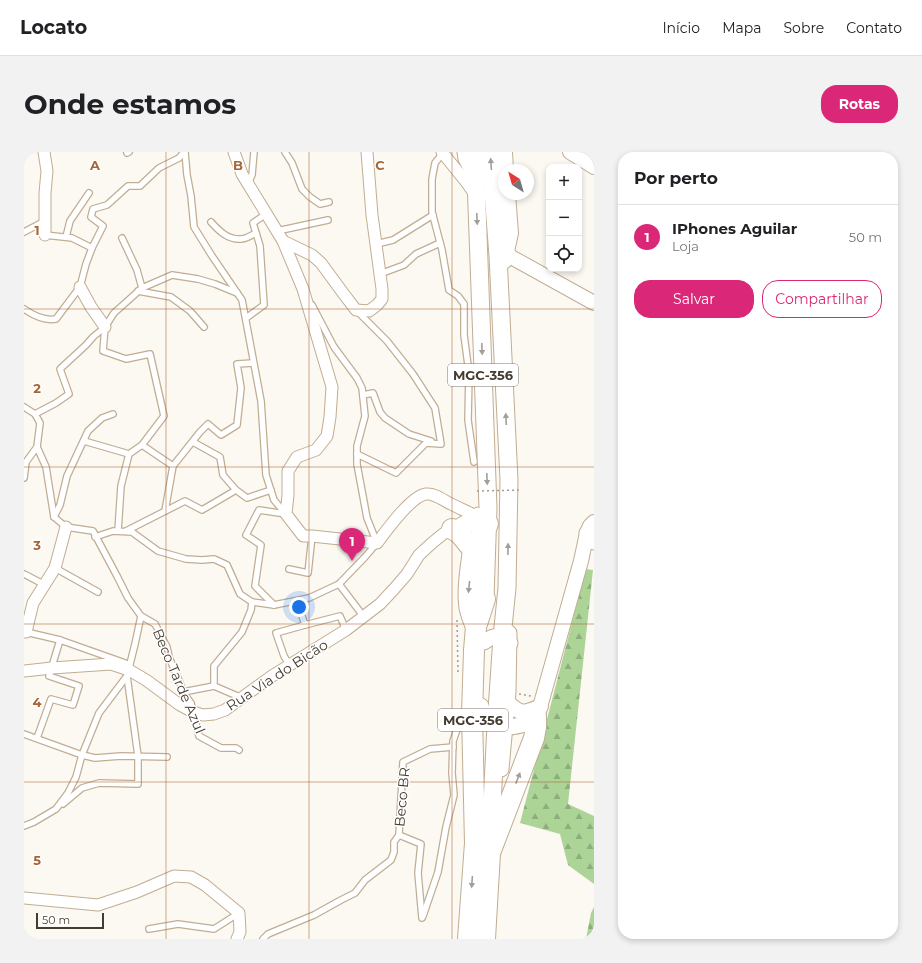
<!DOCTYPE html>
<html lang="pt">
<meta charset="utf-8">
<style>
:root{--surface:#fff;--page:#f2f2f2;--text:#202124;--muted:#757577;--line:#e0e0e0;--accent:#db2777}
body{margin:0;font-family:Montserrat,sans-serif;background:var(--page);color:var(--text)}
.controls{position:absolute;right:12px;top:12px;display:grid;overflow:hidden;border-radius:8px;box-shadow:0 2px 6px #0003}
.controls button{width:36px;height:36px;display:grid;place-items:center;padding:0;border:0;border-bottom:1px solid var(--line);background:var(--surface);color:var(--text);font:20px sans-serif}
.compass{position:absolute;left:474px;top:12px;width:36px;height:36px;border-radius:50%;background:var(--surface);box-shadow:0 2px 6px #0003;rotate:323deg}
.scale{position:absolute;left:12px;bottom:10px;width:68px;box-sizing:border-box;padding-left:4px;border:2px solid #443c30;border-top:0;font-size:11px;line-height:14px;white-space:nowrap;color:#443c30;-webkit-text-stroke:3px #fff;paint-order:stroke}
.you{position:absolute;left:275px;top:455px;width:14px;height:14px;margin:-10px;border:3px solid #fff;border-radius:50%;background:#1a73e8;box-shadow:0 0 0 6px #1a73e833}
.badge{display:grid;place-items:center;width:26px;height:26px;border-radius:50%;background:var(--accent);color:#fff;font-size:13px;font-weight:700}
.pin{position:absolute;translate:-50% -33px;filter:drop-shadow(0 1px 2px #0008)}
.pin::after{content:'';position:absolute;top:21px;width:14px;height:12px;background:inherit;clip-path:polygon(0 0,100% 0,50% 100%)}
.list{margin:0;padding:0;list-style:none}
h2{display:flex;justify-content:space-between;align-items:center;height:52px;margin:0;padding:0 16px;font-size:17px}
h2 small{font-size:13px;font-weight:400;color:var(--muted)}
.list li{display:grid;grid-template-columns:26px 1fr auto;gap:12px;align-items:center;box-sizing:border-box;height:64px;padding:0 16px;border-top:1px solid var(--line)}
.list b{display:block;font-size:15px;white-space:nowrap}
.list p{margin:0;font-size:13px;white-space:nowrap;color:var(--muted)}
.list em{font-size:13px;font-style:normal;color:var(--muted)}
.actions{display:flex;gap:8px;padding:12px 16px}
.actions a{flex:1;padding:9px 0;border:1px solid var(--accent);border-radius:16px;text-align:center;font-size:14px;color:var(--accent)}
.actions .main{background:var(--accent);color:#fff}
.icon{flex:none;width:22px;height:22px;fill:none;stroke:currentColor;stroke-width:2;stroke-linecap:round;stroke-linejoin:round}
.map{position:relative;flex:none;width:570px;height:787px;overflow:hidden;border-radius:16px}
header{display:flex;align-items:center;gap:24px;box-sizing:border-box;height:56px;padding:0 20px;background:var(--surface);border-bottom:1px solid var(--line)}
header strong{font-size:19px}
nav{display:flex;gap:22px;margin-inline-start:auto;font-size:14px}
.intro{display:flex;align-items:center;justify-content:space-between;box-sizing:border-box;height:96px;padding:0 24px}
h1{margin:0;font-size:28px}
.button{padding:10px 18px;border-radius:16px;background:var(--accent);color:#fff;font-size:14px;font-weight:700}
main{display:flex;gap:24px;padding:0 24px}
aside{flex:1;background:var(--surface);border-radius:16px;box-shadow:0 2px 6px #0003}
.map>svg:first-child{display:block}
</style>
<header>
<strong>Locato</strong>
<nav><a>Início</a><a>Mapa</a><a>Sobre</a><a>Contato</a></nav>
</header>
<div class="intro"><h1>Onde estamos</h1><a class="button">Rotas</a></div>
<main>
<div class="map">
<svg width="570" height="787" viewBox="0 0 570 787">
<defs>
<pattern id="forest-firs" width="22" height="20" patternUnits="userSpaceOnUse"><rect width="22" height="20" fill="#acd497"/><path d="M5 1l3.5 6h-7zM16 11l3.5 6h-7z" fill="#8ead7c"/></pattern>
</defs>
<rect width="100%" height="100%" fill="#fcf8f2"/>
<g fill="url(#forest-firs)">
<path d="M562,417L569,418L544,652L570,664V732L544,713L536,682L496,671Z"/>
<path d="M570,755V787H562L567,761Z"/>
</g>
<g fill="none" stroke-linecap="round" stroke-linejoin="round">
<g stroke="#c1ad92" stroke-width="8">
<g id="service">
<path d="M161,0L163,23L167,44L170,75L188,104L218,148L237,249L242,323L250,348L261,361"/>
<path d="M261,0L268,11L278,37L286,45L296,52L305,50"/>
<path d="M103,1L105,0"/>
<path d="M419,1L411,11L408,27V60L418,98L425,138L434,144L440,152V183L445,221L444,268L450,310"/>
<path d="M224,32L228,23L230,0"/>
<path d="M187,70C195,79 204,88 217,87C222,87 228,83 232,81"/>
<path d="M253,79L304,68"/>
<path d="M0,80L21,69"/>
<path d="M42,85L46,69L65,41"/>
<path d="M98,86L113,118L118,136"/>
<path d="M352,92L369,88L409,63"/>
<path d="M68,96L79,74L67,65L69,57L83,53L104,34H116L135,16L155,6L160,0"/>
<path d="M356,122L380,113L392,102L416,91"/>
<path d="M114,139L147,145L166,159L180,175"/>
<path d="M0,157C10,164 20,169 32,167L56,135L62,112L68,96L48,86L21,83"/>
<path d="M222,166L240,153L236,94L229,71L242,62"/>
<path d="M81,175L79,199L102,207L126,202L140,264L118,293L105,302L97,334L94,379"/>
<path d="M339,243L349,241L356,260L361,266L385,282L407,289"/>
<path d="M0,255L11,262L16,271L13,295L22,315L30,365L42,375L69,379L93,424L104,446L117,464L111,492L103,524L75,561L58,603L52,625L44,641L32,657L10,670L0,674"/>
<path d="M11,262L32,251L45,242L36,217L62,193L69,185L81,175L90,161L118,136L148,123L174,127L191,132L213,141"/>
<path d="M60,289L105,302"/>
<path d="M169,290L196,305L199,323L212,338"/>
<path d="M118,293L149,314"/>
<path d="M333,302L372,321L402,291L417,292L411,256L389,222L363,189L334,160"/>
<path d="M0,326L2,310L13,295"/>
<path d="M141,359L149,314L176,280L184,272L197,283L213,273L217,236L213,212L229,211"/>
<path d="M30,365L36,353L43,324L64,279L78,266L89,262"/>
<path d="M102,379L161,349L178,358L212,338L223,346L247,338"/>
<path d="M71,385L89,379L108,380L134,399L162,407L178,408L190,407L203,413L216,442L228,450L250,453L285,446L315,432L341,405L353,391L343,366L333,312V294L341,264L338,236L333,226L310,195L288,153"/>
<path d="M31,416L74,440"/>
<path d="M265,417L284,421L288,384"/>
<path d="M0,422L21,433"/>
<path d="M315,432L340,465"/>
<path d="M273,449L281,473L316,464L322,478"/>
<path d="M250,453L231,434L237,393L222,383L235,358L262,362"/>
<path d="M117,464L131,472L143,495L145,505L156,531L159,540L167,551L175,584L197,596H212L215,598"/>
<path d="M2,480L36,488L104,512"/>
<path d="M266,514L260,504L252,481L281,473"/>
<path d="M190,534V514L218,480L227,458L228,450"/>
<path d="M159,540L190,534L218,546"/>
<path d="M0,582L58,603L71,606L97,604L143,605"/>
<path d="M13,586L27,547L49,553L55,534L25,524L36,488"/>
<path d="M39,652L58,636L75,631L114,632V604L103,524"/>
<path d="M375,683L379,610L406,597L429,595"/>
<path d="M399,764L414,720L422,675L430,643L428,621L429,589L436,569L444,565"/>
<path d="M125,777L154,772L190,777L215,761"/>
<path d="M239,787L244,782L290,763L317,748L331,741L341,728L367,708L370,700V690L375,683L397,692L394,721L398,766"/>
</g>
</g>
<g stroke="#c1ad92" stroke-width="13">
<g id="minor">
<path d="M20,0L23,19L21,41V83"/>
<path d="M210,0L218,22L259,89L279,137L308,235L306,265L303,284L292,298L273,305L264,319V343L262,362L279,384H288L353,391C362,379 387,344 402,342C411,341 420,349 427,352C435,356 442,359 450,363C452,372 447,374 440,379L430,377"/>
<path d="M418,0L443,31L452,44"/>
<path d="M439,0L440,7L449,25"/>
<path d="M259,89L288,103L297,111L319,141L332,158L345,159L353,153L358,147V137L348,63L343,0"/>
<path d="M56,135L67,155L81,175"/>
<path d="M0,480H2L9,451L31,416L42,375"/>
<path d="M0,519L28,516L87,512L105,518L122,528L156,553L169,560L179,563L190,562L201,558L248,524L322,478L356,452L370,437L383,422L395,403L408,391L419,382L454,361"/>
<path d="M0,746L74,753L113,740L150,724L167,725L181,733L215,761L216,780L213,787"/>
</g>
</g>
<g stroke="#c1ad92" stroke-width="16">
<g id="tertiary">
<path d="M481,0L482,18"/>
<path d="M546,0L570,15"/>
<path d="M482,99L487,105L570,151"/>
<path d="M481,109L487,81L484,42"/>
<path d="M516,555L557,409L563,381L566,374L570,370"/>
</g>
</g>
<g stroke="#c1ad92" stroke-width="17">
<g id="secondary">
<path d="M563,381L564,385L570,390"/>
<path d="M460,490C471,482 475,483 486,491"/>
<path d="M483,550C497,563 499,562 516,555"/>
<path d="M457,554C458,559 460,566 465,570C476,579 504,575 512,564C514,561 515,557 516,555"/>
<path d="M477,617L484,540L485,481"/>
</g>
</g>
<g stroke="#c1ad92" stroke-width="19">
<g id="primary">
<path d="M451,0L464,356L461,447"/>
<path d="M466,693L472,573L478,485L483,436L485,328L474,104L466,0"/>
</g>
</g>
<g stroke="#c1ad92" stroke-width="22">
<g id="motorway">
<path d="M428,377L435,381L449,398C447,415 443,434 445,451C445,459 449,467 452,475"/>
<path d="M449,398L464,372"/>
<path d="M444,787L451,691L448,562L450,498L452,475L461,447"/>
<path d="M461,787L466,701L510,586L512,575V564"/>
</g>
</g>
<g stroke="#a39d94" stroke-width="1.5" stroke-dasharray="2 3" stroke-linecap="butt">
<path d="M433,468L434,521"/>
<path d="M495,542L507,544"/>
</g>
<use href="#service" stroke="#fff" stroke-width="5.5"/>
<use href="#minor" stroke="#fff" stroke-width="11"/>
<use href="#tertiary" stroke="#fff" stroke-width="14"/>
<use href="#secondary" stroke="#fff" stroke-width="15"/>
<use href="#primary" stroke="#fff" stroke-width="17"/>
<use href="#motorway" stroke="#fff" stroke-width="20"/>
<path stroke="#a39d94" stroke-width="1.5" stroke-dasharray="2 3" stroke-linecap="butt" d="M453,339L497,338"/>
</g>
<defs><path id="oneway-solid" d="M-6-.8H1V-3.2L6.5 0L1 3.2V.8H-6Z"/></defs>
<g fill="#a29e98">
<use href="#oneway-solid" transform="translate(467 12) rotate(-94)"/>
<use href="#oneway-solid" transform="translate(453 67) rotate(88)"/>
<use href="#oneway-solid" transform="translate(458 197) rotate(88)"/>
<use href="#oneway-solid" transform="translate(482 267) rotate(-93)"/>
<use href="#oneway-solid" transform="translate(463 327) rotate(88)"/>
<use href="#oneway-solid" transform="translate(484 397) rotate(-89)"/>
<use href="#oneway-solid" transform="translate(445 435) rotate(96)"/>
<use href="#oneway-solid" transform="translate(494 626) rotate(-69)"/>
<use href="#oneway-solid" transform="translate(448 730) rotate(94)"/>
</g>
<path fill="none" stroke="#a86533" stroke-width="1" stroke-opacity="0.55" d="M142,0V787M285,0V787M428,0V787M0,157H570M0,315H570M0,472H570M0,630H570"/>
<g text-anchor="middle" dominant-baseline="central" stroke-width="3" stroke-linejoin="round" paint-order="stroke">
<g fill="#fff" stroke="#7c766e" stroke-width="1">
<rect x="424" y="212" width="70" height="22" rx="3"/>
<rect x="414" y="557" width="70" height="22" rx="3"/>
</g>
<g font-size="13" font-weight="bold" fill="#443c30">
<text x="459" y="223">MGC-356</text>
<text x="449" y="568">MGC-356</text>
</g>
<g font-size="14" fill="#443c30" stroke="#fff">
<text transform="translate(253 523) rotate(-33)">Rua Via do Bicão</text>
<text transform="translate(155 529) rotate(67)">Beco Tarde Azul</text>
<text transform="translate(378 645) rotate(-85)">Beco BR</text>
</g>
</g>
<g font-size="13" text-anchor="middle" font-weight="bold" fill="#a86533" stroke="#fff" stroke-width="3" stroke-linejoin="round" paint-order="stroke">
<text x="71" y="18">A</text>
<text x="214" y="18">B</text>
<text x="356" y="18">C</text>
<text x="13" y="83">1</text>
<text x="13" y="241">2</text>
<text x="13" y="398">3</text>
<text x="13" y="555">4</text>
<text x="13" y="713">5</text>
</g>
</svg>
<div class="controls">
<button>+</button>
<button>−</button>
<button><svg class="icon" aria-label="locate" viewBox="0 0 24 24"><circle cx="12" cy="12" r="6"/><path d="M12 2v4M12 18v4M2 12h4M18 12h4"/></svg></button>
</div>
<svg class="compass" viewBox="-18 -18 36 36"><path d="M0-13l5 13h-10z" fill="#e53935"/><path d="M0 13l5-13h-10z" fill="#757577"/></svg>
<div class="scale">50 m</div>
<div class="you"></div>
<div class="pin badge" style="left:328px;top:409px">1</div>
</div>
<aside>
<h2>Por perto<small></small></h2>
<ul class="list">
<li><span class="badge">1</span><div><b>IPhones Aguilar</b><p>Loja</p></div><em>50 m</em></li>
</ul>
<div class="actions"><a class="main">Salvar</a><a>Compartilhar</a></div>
</aside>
</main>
